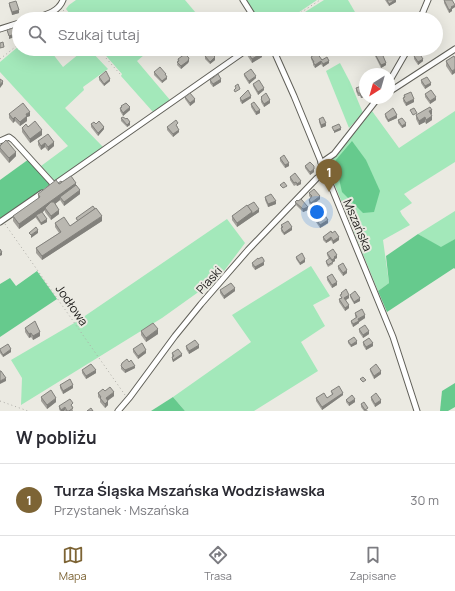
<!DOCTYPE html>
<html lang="pl">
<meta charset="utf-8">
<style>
:root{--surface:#fff;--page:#f7f7f7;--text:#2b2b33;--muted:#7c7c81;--line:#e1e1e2;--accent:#7d6435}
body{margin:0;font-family:Manrope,sans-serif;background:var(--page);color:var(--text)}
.compass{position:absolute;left:359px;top:68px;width:36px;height:36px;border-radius:50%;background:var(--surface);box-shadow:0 4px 16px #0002;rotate:217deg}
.you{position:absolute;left:317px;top:212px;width:14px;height:14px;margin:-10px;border:3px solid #fff;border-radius:50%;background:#1a73e8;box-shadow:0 0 0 6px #1a73e833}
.badge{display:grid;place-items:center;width:26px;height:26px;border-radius:50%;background:var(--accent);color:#fff;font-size:13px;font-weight:700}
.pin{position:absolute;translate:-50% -33px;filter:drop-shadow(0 1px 2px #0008)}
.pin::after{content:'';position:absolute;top:21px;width:14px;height:12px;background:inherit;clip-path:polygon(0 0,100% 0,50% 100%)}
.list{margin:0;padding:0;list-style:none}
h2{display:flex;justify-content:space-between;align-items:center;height:52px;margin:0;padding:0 16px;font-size:17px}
h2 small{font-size:13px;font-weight:400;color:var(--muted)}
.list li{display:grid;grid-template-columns:26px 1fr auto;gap:12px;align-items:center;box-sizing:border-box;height:72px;padding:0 16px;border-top:1px solid var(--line)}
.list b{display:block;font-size:15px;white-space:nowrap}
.list p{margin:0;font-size:13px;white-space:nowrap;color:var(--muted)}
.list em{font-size:13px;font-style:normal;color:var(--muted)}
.icon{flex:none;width:22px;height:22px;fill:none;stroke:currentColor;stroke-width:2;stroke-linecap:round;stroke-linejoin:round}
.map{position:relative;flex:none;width:455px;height:411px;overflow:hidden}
.search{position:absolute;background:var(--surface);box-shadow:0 4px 16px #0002;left:12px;right:12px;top:12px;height:44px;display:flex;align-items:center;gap:10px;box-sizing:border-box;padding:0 14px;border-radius:22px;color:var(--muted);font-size:15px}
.sheet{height:124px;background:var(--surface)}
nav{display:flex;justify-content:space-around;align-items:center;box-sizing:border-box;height:56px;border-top:1px solid var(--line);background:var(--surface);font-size:11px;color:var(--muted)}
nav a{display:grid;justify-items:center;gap:2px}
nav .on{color:var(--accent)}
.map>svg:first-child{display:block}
</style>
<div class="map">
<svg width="455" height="411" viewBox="0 0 455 411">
<rect width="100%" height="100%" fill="#ebeae2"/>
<g fill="#a3e8ba">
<path d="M76,0H185L201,19H74L66,9L69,5Z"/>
<path d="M245,0H317L289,19H259Z"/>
<path d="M324,0H348L359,19H294Z"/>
<path d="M19,46V49H49L63,67L85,49H89L108,69L83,87L84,90L65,108L103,147L55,181L41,166L68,146L0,72V62Z"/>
<path d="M100,49H151L137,61L170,100L153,112L121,76L122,74Z"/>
<path d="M340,63L350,82L363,113L349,128L326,71Z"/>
<path d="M372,111L399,148L455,111V162L404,194L412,203L400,211L402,215L410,225L383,240L389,283L378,291L328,168L329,164Z"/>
<path d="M455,211V239L441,248L418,234Z"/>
<path d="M227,219L245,243L212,287L197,293L162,318L21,405L22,378L11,360L76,322Z"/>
<path d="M311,266L330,296L313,305L325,326L301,342L318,371L254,411H185L173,397L251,342L232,315Z"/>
</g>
<g fill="#66ca8d">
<path d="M352,141L366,160L380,191L374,212L363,213L342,192L335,161Z"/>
<path d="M29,159L51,184L0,220V180Z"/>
<path d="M418,234L441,247L455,239V269L454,268L387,312L378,291L389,283L386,256Z"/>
<path d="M37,271L57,299L0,337V284L10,278L16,286Z"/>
<path d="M455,383V407L448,411H440L442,391Z"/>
<path d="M173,397L185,411H151Z"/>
</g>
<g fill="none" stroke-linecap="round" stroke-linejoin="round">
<g stroke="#616059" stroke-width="7">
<g id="minor">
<path d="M243,0L255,19"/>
<path d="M32,19C44,15 58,13 63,0"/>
<path d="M420,19L428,0"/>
<path d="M0,29L19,23"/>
<path d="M273,49L294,96L393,337L417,411"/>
<path d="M389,82L408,49"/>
<path d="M389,92L455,49"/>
<path d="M0,141L9,137L13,140L54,185"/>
<path d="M321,163L334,154L378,98"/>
<path d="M52,186L248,49"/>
<path d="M0,222L42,193"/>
<path d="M118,411L130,397L175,336L201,304L248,250L317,178L325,172"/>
</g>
</g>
<g stroke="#aeada7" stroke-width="1" stroke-dasharray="1 3" stroke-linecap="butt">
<path d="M63,10L72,19"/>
<path d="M291,19L320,0"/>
<path d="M98,49L120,74"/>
<path d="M0,59L19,44"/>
<path d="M5,224L125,395"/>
<path d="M0,401L28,411"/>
</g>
<use href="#minor" stroke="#fff" stroke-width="5"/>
</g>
<g fill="#a09e98">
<path d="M385,0H396V2L389,6Z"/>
<path d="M444,0L455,7L452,9V11L449,13L444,3Z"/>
<path d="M9,3L19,13L12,15L9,6Z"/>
<path d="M69,49H79V51L74,55Z"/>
<path d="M247,51L262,57L252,63L247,55Z"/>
<path d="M375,54L386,65L381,68L375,56Z"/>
<path d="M205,56L215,60L210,64L205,59Z"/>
<path d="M414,56L423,61L418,65L414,59Z"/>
<path d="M454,56L452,75L446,66V61Z"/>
<path d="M311,57L322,60L329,63L323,67L321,64L315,68L313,65V63L311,59Z"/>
<path d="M178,59L189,61L188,63L181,69L177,65Z"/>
<path d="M154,72L166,75L167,79L162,83L154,75Z"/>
<path d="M244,74L256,78L249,84L244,76Z"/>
<path d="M99,77L110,81L104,86L99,80Z"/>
<path d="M210,80L221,82L213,87L210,83Z"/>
<path d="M421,80L431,85L425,89L421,83Z"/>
<path d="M253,84L264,90L258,95L253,86Z"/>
<path d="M365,86V97L361,98L360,96H358L356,91V88Z"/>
<path d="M425,94L436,100L430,104L425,97Z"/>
<path d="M404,95L414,102L406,106L403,101Z"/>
<path d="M185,97L195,102L190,106L185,99Z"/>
<path d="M261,97L270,103L264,107L261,102Z"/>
<path d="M240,98H251L242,104L240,101Z"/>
<path d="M251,104L260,113L256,115L251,107Z"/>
<path d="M121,106L130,110L123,116L120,111V108H121Z"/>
<path d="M9,114L30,116L27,117V121L20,126L15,121L13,123L9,118Z"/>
<path d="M385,114L397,118L388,122L385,117Z"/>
<path d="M431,114L432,120L426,124L425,122L419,125L416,119V115L432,114Z"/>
<path d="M121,118L130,125L127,127L121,121Z"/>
<path d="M319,119L326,126L321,128L319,122Z"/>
<path d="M398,120L406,126L402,128L398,123Z"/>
<path d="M91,124H96L104,129L98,136L91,127Z"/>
<path d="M178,126L177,127L179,132L173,137L167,130V127Z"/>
<path d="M28,127L42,135L30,143L22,132V128Z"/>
<path d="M38,141L54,146L48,151L45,147L41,150L38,145Z"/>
<path d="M0,146L16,156L9,163L0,152Z"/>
<path d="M280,158L289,166L285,168L280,161Z"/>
<path d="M305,166L314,172L310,175L305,168Z"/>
<path d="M290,177L301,184L297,186L296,185L294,186L290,180Z"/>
<path d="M62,182L76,185L80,194L64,206L60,200L55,204L59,214L51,220L45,212V210L42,213L47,222L41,225L36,218V217L19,229L13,221V216L38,199V194L58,183Z"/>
<path d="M309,193L320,199L311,206L309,203V200L311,198L309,196Z"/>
<path d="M265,197L276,204L268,207L265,200Z"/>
<path d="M295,202L308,210L303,212L295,204Z"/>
<path d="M247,206L259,212L237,227L232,220V216Z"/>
<path d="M76,218L102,221L42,260L36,253V248L59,233L55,227V223L70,226L77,221Z"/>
<path d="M316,219L328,223L320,228L316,222Z"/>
<path d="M281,225L292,230L284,235L281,231Z"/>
<path d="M331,231L339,240L333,244L331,240L326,243L323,240V237Z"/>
<path d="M327,253L337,258L335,259V261L333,262V264L328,267L326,263V261L329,259L327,255Z"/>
<path d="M296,257L305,262L300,265L296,259Z"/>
<path d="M252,263L264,265L255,270L252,266Z"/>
<path d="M338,266L347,273L343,276L338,269Z"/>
<path d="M327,277L337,285L332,288L327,280Z"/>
<path d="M220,290L235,291L224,299L220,293Z"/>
<path d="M341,293L349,298L346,300L349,308L345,311L339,302V299H341Z"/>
<path d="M350,295L360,301L354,304L350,297Z"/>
<path d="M355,313L365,318L359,322V323L353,327L351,323V321L356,318L355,316Z"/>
<path d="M25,328L40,336L33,340L31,337L29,338L25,332Z"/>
<path d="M359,329L369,334L363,338L359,332Z"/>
<path d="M141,331L158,334L146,342L141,335Z"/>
<path d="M348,341L357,344L351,347L348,343Z"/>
<path d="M363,342L373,346L366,350L363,345Z"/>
<path d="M186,346L199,348L189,354L186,349Z"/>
<path d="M0,349L11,352L3,357L0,353Z"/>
<path d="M133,349L146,353L138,359L133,352Z"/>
<path d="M172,353L182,356L173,362L172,360V357H173L172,356Z"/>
<path d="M129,362L135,368L125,373L121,369V366Z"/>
<path d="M370,369L381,374L374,379L370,371Z"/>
<path d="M82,370L96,373L86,379L82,373Z"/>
<path d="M60,385L73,388L63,394L60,388Z"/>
<path d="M105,391L114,396L108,400V405L105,408L100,402V399L98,397V393Z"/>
<path d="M331,391L343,395L322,410L316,401V398H327L332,395Z"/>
<path d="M41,397L56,402L47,409L41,401Z"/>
<path d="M371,397L381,403L375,407L371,400Z"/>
<path d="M346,400L355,402L349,406L346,402Z"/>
<path d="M361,404L368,411H364L361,407Z"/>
<path d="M59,406H73L72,407L73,411H65V410L64,411H60L59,409Z"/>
</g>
<g fill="#82817c">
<path d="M395,0H396V2L389,6V4Z"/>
<path d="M455,5V7L452,9V11L449,13V10L451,7Z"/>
<path d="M19,10V13L12,15V12Z"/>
<path d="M15,34V37L9,39V36Z"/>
<path d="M78,49H79V51L74,55V53Z"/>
<path d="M425,49H426V51L422,54V51Z"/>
<path d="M262,53V57L252,63V59Z"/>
<path d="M215,57V60L210,64V62Z"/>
<path d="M189,58V61L188,63L181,69V66Z"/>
<path d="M423,59V61L418,65V62Z"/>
<path d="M321,61V64L315,68V65Z"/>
<path d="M329,61V63L323,67V64Z"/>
<path d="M386,63V65L381,68V65Z"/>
<path d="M455,69V73L452,75V71Z"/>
<path d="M256,76V78L249,84V81Z"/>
<path d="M167,77V79L162,83V81Z"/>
<path d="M110,79V81L104,86V84Z"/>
<path d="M221,79V82L213,87V84Z"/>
<path d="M3,81V84L0,88V85Z"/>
<path d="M431,83V85L425,89V86Z"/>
<path d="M264,88V90L258,95V92Z"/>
<path d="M365,94V97L361,98V96Z"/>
<path d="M251,96V98L242,104V101Z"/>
<path d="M436,97V100L430,104V101Z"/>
<path d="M195,99V102L190,106V103Z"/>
<path d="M414,99V102L406,106V103Z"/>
<path d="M270,100V103L264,107V104Z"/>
<path d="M130,107V110L123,116V113Z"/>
<path d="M260,110V113L256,115V112Z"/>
<path d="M432,110V114L429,115V111Z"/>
<path d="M30,112V116L27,117V121L20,126V122L26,114Z"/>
<path d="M397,115V118L388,122V120Z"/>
<path d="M432,116V120L426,124V120Z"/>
<path d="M15,117V121L13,123V119Z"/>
<path d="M425,117V122L419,125V121Z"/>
<path d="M130,122V125L127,127V125Z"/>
<path d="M326,123V126L321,128V125Z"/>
<path d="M406,123V126L402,128V126Z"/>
<path d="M104,127V129L98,136V133Z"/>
<path d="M341,128V130L334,133V131Z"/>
<path d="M42,130V135L30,143V139Z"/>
<path d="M179,130V132L173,137V134Z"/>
<path d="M54,142V146L48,151V147Z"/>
<path d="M45,143V147L41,150V146Z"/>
<path d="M16,152V156L9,163V158Z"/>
<path d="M289,163V166L285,168V165Z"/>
<path d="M314,169V172L310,175V172Z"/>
<path d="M301,181V184L297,186V184Z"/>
<path d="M76,183V189L60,197V200L47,210L45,208V210L37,216L36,215V217L19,229V224Z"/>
<path d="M80,190V194L64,206V202Z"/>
<path d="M320,196V199L311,206V203Z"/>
<path d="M276,201V204L268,207V204Z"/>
<path d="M308,207V210L303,212V209Z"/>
<path d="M259,209V212L237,227V223L252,212Z"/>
<path d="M59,210V214L51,220V216Z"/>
<path d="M102,216V221L42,260V256Z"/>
<path d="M47,219V222L41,225V223Z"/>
<path d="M328,220V223L320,228V225Z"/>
<path d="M292,227V230L284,235V233Z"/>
<path d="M38,230V233L31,238V235Z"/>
<path d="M331,237V240L326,243V241Z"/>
<path d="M339,237V240L333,244V241Z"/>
<path d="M2,252V255L0,256V254Z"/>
<path d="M337,255V258L335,259V261L332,263V260L334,257Z"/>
<path d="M305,259V262L300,265V263Z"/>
<path d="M264,262V265L255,270V267Z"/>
<path d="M347,270V273L343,276V273Z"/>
<path d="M337,282V285L332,288V285Z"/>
<path d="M235,288V291L224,299V296Z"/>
<path d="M349,295V298L344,301V298Z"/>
<path d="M360,298V301L354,304V302Z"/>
<path d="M349,305V308L345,311V308Z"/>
<path d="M365,315V318L359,322V323L353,327V324L358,319Z"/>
<path d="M158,329V334L146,342V338Z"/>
<path d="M369,331V334L363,338V335Z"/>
<path d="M40,332V336L33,340V336Z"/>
<path d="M31,333V337L29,338V334Z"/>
<path d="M357,341V344L351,347V345Z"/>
<path d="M373,343V346L366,350V347Z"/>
<path d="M199,345V348L189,354V351Z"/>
<path d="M11,349V352L3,357V355Z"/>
<path d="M146,350V353L138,359V356Z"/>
<path d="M182,354V356L173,362V360Z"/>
<path d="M135,366V368L125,373V370Z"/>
<path d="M96,370V373L86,379V376Z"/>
<path d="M381,371V374L374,379V376Z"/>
<path d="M6,378V381L0,384V381Z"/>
<path d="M73,385V388L63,394V391Z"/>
<path d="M114,392V396L106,402V398Z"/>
<path d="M343,393V395L322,410V407Z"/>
<path d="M56,398V402L47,409V405Z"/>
<path d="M355,399V402L349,406V403Z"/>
<path d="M381,400V403L375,407V404Z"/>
<path d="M108,401V405L105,408V404Z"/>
<path d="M65,407V410L64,411H61V410Z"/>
</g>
<g fill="#bab8b1" stroke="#82817c">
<path d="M387,0H395L389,4Z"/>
<path d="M444,0H452L455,5L451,7L452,8L449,10Z"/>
<path d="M16,1L19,10L12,12L9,3Z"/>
<path d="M60,16L62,19H55Z"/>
<path d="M13,28L15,34L9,36L7,30Z"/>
<path d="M3,42L4,47L0,48V43Z"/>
<path d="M71,49H78L74,53Z"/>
<path d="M197,49H202L198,53L196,50Z"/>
<path d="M249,49H259L262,53L252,59L247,51Z"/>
<path d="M381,51L386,63L381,65L375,54Z"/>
<path d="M210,52L215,57L210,62L205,56Z"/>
<path d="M317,53L322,60L327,57L329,61L323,64L321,61L315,65L313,62H314L311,57Z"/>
<path d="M419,53L423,59L418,62L414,56Z"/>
<path d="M185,54L189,58L188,61L181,66L177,62L179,61L178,59Z"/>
<path d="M454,56L455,58V69L452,71L446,61Z"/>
<path d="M160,67L166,74H165L167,77L162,81L154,72Z"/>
<path d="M251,69L256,76L249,81L244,74Z"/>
<path d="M106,71L110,79L104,84L99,77Z"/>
<path d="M218,74L221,79L213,84L210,80Z"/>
<path d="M427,77L431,83L425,86L421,80Z"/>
<path d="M0,79L3,81L0,85Z"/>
<path d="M259,80L264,88L258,92L253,84Z"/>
<path d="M238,84L240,89L235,92L234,90L236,88L235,86Z"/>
<path d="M364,85L365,86V94L361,96L360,93H358L356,88Z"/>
<path d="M248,90L251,96L242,101L240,98Z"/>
<path d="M431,90L436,97L430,101L425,94Z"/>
<path d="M411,92L414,99L406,103L403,98L405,97L404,95Z"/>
<path d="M190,93L195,99L190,103L185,97Z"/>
<path d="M266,93L270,100L264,104L261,99L262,98L261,97Z"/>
<path d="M254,102L260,110L256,112L251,104Z"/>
<path d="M23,103L30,112L26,114L27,116L20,122L15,117L13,119L9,114Z"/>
<path d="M126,103L130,107L123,113L120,108L122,107L121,106Z"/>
<path d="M430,107L432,110L429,111L432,116L426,120L425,117L419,121L416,115Z"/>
<path d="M393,108L397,115L388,120L385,114Z"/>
<path d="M414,108L417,113L413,115L410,110Z"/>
<path d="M123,117L126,119L127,118L130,122L127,125L121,118Z"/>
<path d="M323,117L326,123L321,125L319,119Z"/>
<path d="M402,118L406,123L402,126L398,120Z"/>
<path d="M176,120L178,123L176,125L179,130L173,134L167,127Z"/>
<path d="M35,121L42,130L30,139L22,128L26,124L28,127Z"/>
<path d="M99,121L104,127L98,133L91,124L94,122L96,124Z"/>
<path d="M339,124L341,128L334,131L332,127Z"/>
<path d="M48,134L54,142L48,147L45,143L41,146L38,141Z"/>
<path d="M6,140L16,152L9,158L0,148V146Z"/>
<path d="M284,155L289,163L285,165L280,158Z"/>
<path d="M310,162L314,166V169L310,172L305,166Z"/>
<path d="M295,173L301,181L297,184L296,182L294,183L290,177Z"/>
<path d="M71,176L76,183L19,224L13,216L40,197L38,194L56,180L59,184Z"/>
<path d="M61,181L62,182L59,184L58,183Z"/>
<path d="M284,182L287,186L283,188L280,185Z"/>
<path d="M76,185L80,190L64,202L60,197Z"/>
<path d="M314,189L320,196L311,203L309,200L312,196L309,193Z"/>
<path d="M271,194L276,201L268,204L265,197Z"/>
<path d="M301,199L308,207L303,209L295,202L297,200L298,201Z"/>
<path d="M51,202H54L59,210L51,216L45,208Z"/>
<path d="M254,202L259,209L252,214V212L247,206Z"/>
<path d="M247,205L252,212L237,223L232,216Z"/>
<path d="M93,206L95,209L78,221L76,218Z"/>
<path d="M96,208L102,216L42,256L36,248L61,232L55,223L64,217L70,226Z"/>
<path d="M42,212L47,219L41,223L36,215Z"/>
<path d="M324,214L328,220L320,225L316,219Z"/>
<path d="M288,221L292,227L284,233L281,228L283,227L281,225Z"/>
<path d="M36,227L38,230L31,235L29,233Z"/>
<path d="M331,231L332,233L335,231L339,237L333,241L331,237L326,241L323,237Z"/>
<path d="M0,249L2,252L0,254Z"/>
<path d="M333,249L337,255L334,257L335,258L332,260L327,253Z"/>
<path d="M302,253L305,259L300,263L296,257Z"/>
<path d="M262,257L264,260V262L255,267L252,263L258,258V259Z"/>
<path d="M330,258L333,262L328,265L326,261Z"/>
<path d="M343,263L347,270L343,273L338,266Z"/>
<path d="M332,274L337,282L332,285L327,277Z"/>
<path d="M231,283L235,288L224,296L220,290Z"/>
<path d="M346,289L349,295L344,298L349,305L345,308L339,299L342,298L340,295L342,294L341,293Z"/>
<path d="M355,291L360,298L354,302L350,295Z"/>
<path d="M362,309L365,315L358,319L359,321L353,324L351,321L357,317L355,313Z"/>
<path d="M35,321L40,332L33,336L31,333L29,334L25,328Z"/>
<path d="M153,323L158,329L146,338L141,331Z"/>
<path d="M365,325L369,331L363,335L359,329Z"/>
<path d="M354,337L357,341L351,345L348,341Z"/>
<path d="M369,338L373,343L366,347L363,342Z"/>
<path d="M195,340L199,345L189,351L186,346Z"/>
<path d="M142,343L146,350L138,356L133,349Z"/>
<path d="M8,344L11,349L3,355L0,350V349Z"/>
<path d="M178,349L182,354L173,360L172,357L174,356L172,353Z"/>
<path d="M127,359L129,362L131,360L135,366L125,370L121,366L122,363Z"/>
<path d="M91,364L96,370L86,376L82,370Z"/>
<path d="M376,364L381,371L374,376L370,369Z"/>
<path d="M0,371H1L6,378L0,381Z"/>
<path d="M363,377L366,380L363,382L360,379Z"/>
<path d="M70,379L73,385L63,391L60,385Z"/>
<path d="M339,386L343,393L322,407L316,398L324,393L327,398L333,394L331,391Z"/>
<path d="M110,387L114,392L106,398L108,401L105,404L100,398L101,397L98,393L103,389L105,391Z"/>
<path d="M51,390L56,398L47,405L41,397Z"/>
<path d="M376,393L381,400L375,404L371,397Z"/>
<path d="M352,395L355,399L349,403L346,400Z"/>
<path d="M70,399L73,403L71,405L73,408L69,411H67L65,407L61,410L59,406Z"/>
<path d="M364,402L368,408L365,410L361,404Z"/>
<path d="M91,408L93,411H87Z"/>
</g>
<g text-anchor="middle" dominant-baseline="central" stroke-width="4" stroke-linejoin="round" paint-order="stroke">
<g font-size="12" fill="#22211f" stroke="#ebeae2">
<text transform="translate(358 225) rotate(67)">Mszańska</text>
<text transform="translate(209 280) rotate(-48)">Piaski</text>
<text transform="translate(72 305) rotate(55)">Jodłowa</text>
</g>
</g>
</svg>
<svg class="compass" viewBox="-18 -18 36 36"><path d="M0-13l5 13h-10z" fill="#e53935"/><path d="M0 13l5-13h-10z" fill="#7c7c81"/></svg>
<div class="you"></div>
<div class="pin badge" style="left:329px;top:192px">1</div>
<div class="search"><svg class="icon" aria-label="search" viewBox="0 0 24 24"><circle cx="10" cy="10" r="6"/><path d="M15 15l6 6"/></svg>Szukaj tutaj</div>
</div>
<section class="sheet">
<h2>W pobliżu<small></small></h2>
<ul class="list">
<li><span class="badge">1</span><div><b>Turza Śląska Mszańska Wodzisławska</b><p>Przystanek · Mszańska</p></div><em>30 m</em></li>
</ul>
</section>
<nav>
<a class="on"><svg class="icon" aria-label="map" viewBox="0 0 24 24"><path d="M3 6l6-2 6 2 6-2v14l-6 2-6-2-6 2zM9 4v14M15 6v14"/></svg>Mapa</a>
<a><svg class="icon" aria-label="directions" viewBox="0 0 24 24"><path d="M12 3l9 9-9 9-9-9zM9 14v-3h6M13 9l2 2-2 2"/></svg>Trasa</a>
<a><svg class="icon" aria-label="saved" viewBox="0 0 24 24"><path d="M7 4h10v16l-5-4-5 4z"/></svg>Zapisane</a>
</nav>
